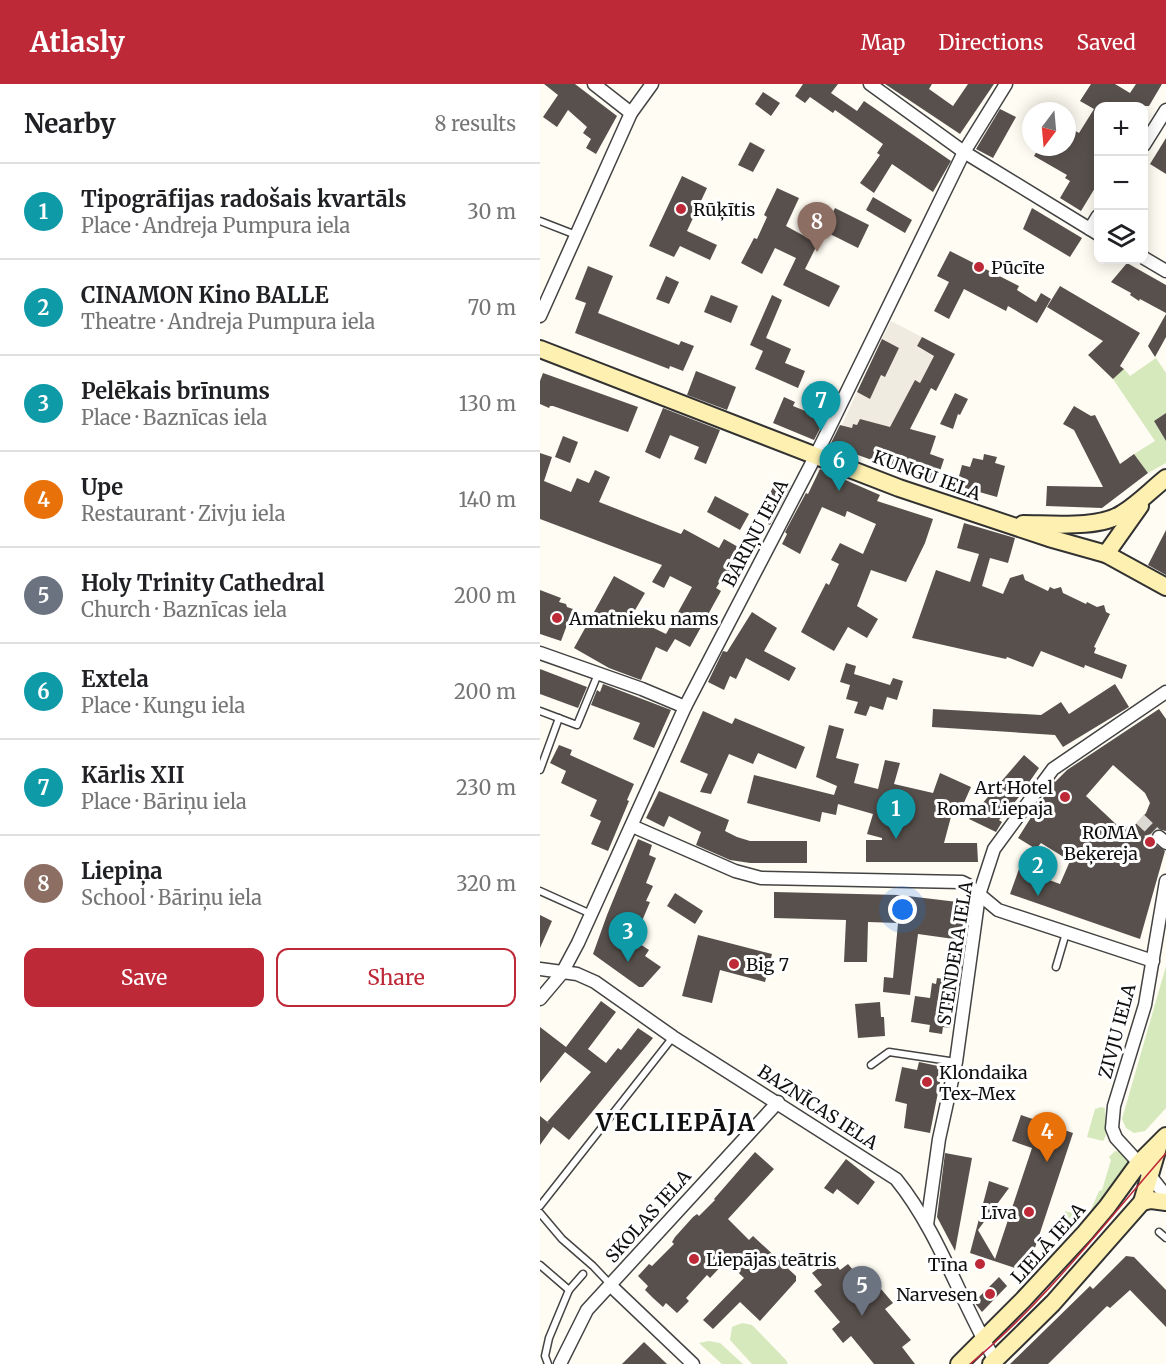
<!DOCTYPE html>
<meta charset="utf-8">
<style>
:root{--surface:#fff;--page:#f6f6f6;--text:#202124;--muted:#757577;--line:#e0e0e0;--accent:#be2938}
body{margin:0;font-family:Merriweather,serif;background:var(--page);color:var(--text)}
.controls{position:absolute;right:18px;top:18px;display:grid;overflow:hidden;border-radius:12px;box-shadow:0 3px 15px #0003}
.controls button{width:54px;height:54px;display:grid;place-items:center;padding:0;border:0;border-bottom:2px solid var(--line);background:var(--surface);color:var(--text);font:30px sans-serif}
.compass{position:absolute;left:482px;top:18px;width:54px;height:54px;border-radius:50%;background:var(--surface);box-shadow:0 3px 15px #0003;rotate:196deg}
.you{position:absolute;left:363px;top:826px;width:21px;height:21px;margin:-15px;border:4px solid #fff;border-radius:50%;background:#1a73e8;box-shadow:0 0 0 9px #1a73e833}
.badge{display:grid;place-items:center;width:39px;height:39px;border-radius:50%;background:var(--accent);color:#fff;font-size:20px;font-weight:700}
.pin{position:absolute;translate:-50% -50px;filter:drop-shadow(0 2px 3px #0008)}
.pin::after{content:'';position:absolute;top:32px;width:21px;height:18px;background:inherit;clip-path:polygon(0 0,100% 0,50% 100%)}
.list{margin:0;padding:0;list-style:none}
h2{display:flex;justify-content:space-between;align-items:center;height:78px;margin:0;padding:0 24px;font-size:26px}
h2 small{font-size:20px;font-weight:400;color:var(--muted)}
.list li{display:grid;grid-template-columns:39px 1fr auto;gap:18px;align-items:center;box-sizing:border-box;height:96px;padding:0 24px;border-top:2px solid var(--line)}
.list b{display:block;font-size:22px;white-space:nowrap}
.list p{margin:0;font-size:20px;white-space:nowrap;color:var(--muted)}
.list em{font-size:20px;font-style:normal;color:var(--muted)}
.actions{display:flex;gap:12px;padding:18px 24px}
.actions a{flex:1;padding:14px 0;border:2px solid var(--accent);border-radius:12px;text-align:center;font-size:21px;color:var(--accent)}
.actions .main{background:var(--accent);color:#fff}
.icon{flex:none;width:33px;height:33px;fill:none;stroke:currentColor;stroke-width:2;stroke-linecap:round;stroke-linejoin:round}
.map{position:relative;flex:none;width:626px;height:1280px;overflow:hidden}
header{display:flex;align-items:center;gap:36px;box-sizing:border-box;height:84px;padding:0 30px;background:var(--accent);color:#fff}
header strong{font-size:28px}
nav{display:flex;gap:33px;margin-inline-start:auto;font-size:21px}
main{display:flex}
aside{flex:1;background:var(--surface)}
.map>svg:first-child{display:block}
</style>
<header>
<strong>Atlasly</strong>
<nav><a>Map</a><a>Directions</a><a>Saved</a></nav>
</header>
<main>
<aside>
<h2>Nearby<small>8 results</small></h2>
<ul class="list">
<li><span class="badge" style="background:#0f9aa8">1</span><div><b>Tipogrāfijas radošais kvartāls</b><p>Place · Andreja Pumpura iela</p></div><em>30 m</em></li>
<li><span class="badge" style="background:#0f9aa8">2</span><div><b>CINAMON Kino BALLE</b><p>Theatre · Andreja Pumpura iela</p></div><em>70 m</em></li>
<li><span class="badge" style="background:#0f9aa8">3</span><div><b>Pelēkais brīnums</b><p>Place · Baznīcas iela</p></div><em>130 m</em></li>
<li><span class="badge" style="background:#e8710a">4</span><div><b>Upe</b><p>Restaurant · Zivju iela</p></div><em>140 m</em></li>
<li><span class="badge" style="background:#6b7280">5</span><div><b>Holy Trinity Cathedral</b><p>Church · Baznīcas iela</p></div><em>200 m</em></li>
<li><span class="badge" style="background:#0f9aa8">6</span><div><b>Extela</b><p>Place · Kungu iela</p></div><em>200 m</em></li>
<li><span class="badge" style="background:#0f9aa8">7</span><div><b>Kārlis XII</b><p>Place · Bāriņu iela</p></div><em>230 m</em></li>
<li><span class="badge" style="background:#8d6e63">8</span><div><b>Liepiņa</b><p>School · Bāriņu iela</p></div><em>320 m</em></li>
</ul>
<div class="actions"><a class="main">Save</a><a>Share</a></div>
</aside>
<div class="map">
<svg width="626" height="1280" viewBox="0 0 626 1280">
<rect width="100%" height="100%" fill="#fffcf3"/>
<g fill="#d6e9bc">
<path d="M616,274L626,289V329L614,337L626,357V379L608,389L594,370L615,357L573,295L584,285L590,292Z"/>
<path d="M626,882V1024L605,1047L594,1049L586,1044L582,1035Z"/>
<path d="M561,1023L565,1024C564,1035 570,1048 563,1057L547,1053L555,1025Z"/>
<path d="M575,1067L584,1068L589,1074L588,1078L571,1105L549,1130L559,1107L562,1106L571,1076L569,1073Z"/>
<path d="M525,1127L536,1130L539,1133V1139L515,1161Z"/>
<path d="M202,1239L212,1241L246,1276L248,1280H212L190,1256L192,1243Z"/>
<path d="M169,1257L180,1259L203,1280H182L159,1259Z"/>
</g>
<path fill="#f0ebe1" d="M351,237L382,253L377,263L394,272L380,299L375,296L349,346L343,351L345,342L320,335L318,341L313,340L312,344L302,341L317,308L330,314L341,291L346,292L359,264L342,255Z"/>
<g fill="#58504c" fill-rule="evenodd">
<path d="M4,0H35L77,32L56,70L46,64L51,55L43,49L47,43L28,26L17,43L3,33L18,11Z"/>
<path d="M263,0H298L291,9L317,27L324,17L411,77L393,108L352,80L334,109L320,99L340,71L337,69L343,60L295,26L293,29L270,13L265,19L255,12Z"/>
<path d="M345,0H392L389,5L413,22L428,0H454L420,50Z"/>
<path d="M551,0H575L590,9L596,0H622L609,22H558V99L541,127L520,114L530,97L525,94L527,91L494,72L499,63H527V42L539,49L554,25L540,17Z"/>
<path d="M223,8L240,19L231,32L215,20Z"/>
<path d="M460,25L476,33L453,74L436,65Z"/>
<path d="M626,54V90L610,80Z"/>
<path d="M210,58L225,66L213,88L198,81Z"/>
<path d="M142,92L167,104L147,147L177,161L170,176L140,162L134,173L109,162Z"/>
<path d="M237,104L259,114L246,142L266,153L282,122L293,128L295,124L329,141L318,164L284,147L265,185L300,202L289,223L243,201L256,174L235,164L222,190L201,179L214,154L217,155L227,133L224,131Z"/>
<path d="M333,113L372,136L365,149L326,126Z"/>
<path d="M492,124L542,154L530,173L483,145Z"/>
<path d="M410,167L479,202L477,206L496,218L501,209L511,215L497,239L468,222L466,227L424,205L409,235L394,227L409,198L397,192Z"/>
<path d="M587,179L626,201V229L600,215L599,217L590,211L591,209L571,198Z"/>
<path d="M48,182L73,192L58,229L139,261L141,257L154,262L143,287L130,282L129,285L35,249L46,219L35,215Z"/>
<path d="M126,192L139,198L129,220L116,215Z"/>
<path d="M520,202L600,249L580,282L584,285L573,295L548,271L563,257L507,223Z"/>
<path d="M171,211L198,222L191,239L164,228Z"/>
<path d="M232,211L242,216L226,254L251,265L245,279L265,287L258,304L215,285L223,267L210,261Z"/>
<path d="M626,230V253L615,273L608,262Z"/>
<path d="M382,253L415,270L396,307L391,304L370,345L396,352L390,370L404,375L396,399L290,361L300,341L312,344L313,340L317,341L320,335L350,343L375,296L380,299L394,272L377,262Z"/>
<path d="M342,255L359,264L345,293L341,291L330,315L317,308Z"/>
<path d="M156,287L196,303L187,326L147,311Z"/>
<path d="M3,289L98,323L88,348L13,322H10L9,324L0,320V297Z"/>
<path d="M415,309L428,315L420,331L418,330L413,345L400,340Z"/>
<path d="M244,313L255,318L253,322L285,335L274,356L233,339Z"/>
<path d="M534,322L551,332L555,331L580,380L594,370L608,389L562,424L506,422L507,402L563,403L534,346L523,340Z"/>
<path d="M123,324L180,346L166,380L154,375L159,363L130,351L120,375L105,368Z"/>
<path d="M626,329V357L614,337Z"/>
<path d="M23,352L38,358L30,379L15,373Z"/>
<path d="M0,369L12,373L4,397L31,408L37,394L49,399L55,386L70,393L59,418L141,450L144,445L179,464L184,455L207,468L194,493L186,488L176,504L181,507L150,563L135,555L127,568L116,563L101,596L69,584L34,564L74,492L105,509L91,533L126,550L152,503L130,492L124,504L112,498L122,481L0,435Z"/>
<path d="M444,370L457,373L455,379L465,382L457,413L425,404L426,398L418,396L422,381L430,383L433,374L443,376Z"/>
<path d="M280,385L340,411L337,417L393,435L385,459L366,498L331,486L317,522L338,535L327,554L308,543L294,567L261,548L286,499L289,501L299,480L291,476L300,459L323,470L336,440L307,427L305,433L282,423L260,470L242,460L247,450L245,448L266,409L268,410Z"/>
<path d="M243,398L251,401L230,441L228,440L229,438L217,431L222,421L224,422L235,399L241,402Z"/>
<path d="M175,412L209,430L200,446L167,428Z"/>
<path d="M424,439L475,454L468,479L450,474L442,502L463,510L470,494L483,490L485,496L508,507L510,503L514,505L521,503L523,509L546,520L547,518L557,523L564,521L566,528L570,530L554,563L556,564L554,569L587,581L582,595L545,581L544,584L501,567L493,583L467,573L466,575L372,554L396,486L430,498L439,470L417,464Z"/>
<path d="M626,446V491L608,481Z"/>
<path d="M0,506L21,514L19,518L26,520L27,523L33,525L21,557L0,550Z"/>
<path d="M212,528L237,544L224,567L256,584L249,597L206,574L196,595L190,592L184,606L168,598L183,567L187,568Z"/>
<path d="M306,579L316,582L314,590L350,601L353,594L363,597L357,616L347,613L343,626L330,622L326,632L314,629L318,618L306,615L310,601L300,598Z"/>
<path d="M0,585L47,603L38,624L0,610Z"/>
<path d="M63,600L131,626L114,664L93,655L100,639L51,621L57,606L60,608Z"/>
<path d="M575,600L589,623L523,663L515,651L392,643L393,625L501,631L521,618L529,630Z"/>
<path d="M619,625L626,635V747L617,745L611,750L604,752L625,767L600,855L470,810L479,785L520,800L530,777L501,759L496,765L478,754L514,697L515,698L527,686ZM573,681L605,709L610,719L606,729L596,740L590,743L578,742L546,712Z"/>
<path d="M163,627L192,640L195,634L265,663L256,685L218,669L213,680L189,670L171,710L160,708L168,690L140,678Z"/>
<path d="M289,641L304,645L296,674L319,680L314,699L338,705L345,676L360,679L354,700L393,709L400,689L431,703L418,732L412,729L404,759H437L438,778H326V756H342V754L327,750L333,730L298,720L296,731L282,728L280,738L207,719L214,691L294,711L297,702L276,693Z"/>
<path d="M19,661L32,666L30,671L94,700L87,716L89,717L68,767L51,760L61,737L50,732L57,716L21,699L26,687L10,679Z"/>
<path d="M484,671L499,684L479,713L459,736L462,738L456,748L429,735Z"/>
<path d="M119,707L189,736L185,747L197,753L210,757H267V779H210L190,776L156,761L161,748L129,732L124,743L106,734Z"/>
<path d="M98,755L112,761L109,771L116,774L106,799L113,802L106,817L110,818L94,856L109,866L105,872L121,883L103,903H99L53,870L67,831Z"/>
<path d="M234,808L359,811L426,819L421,856L378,850L370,911L343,908L344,893L353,894L358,839L328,838L327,878H304L306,836L234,834Z"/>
<path d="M135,809L163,827L155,840L127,822Z"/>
<path d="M0,831L12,837L0,864Z"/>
<path d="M158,851L232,870L225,898L180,886L172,919L142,912Z"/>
<path d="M397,894L417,897L410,944L403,943L402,950L389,948L390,941L371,938L375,912L390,914L392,899L396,900Z"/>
<path d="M61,917L76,928L48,965L66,979L78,964L81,966L98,944L113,954L29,1056L13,1043L0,1061V1032L10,1040L7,1038L51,988L25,968L0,999V943L26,963Z"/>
<path d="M340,918L341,933H344L345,952L318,954L315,920Z"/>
<path d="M379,978L403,983L390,1049L364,1044L367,1020L355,1017L362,983L377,986Z"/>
<path d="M481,1031L533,1049L487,1188L430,1169L449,1097L469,1104L438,1146L455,1175L492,1064L472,1057Z"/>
<path d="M215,1068L234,1085L188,1135L209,1156L213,1152L256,1192V1197L220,1237L200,1218L173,1245L163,1236L204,1194L186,1177L170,1194L167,1191L146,1214L149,1217L137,1229L126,1219L123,1223L113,1214L105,1206L108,1202L98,1192L109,1180L112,1182L134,1160L132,1158L135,1153L153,1133L157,1130L159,1132L175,1116L174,1115Z"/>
<path d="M405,1069L432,1074L415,1167L397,1133Z"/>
<path d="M306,1075L335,1098L318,1121L297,1105L293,1110L284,1104Z"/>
<path d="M586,1172L594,1173L626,1206V1243L590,1206L570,1224L567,1222L508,1280H470L550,1202L553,1205Z"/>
<path d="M291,1175L300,1186L308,1180L334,1211L341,1205L353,1219L345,1225L371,1256L362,1263L375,1280H334L311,1252L303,1259L292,1245L300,1238L274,1207L282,1201L272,1189Z"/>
<path d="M459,1193L467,1202L442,1228L434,1218Z"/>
<path d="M104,1258L127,1280H82Z"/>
</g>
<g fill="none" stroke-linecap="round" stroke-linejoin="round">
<path stroke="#dbd9d1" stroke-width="12" stroke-dasharray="12 6" stroke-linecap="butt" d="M600,735L619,753"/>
<g stroke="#434343" stroke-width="9">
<g id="lane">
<path d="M0,137L36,151"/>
<path d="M0,627L37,641L58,590"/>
<path d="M0,686L19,634"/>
<path d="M0,807L51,830"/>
<path d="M516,883L526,849"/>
<path d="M331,981L349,968L416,978"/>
<path d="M0,1122L133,953"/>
<path d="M0,1129L22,1155L53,1182L70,1200"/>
<path d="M619,1148L626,1154"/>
<path d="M0,1181L29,1206"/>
<path d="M8,1280L5,1272L9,1254L29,1206L43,1190"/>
</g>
</g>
<g stroke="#434343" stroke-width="15">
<g id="street">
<path d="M54,0L91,29"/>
<path d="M330,0L424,68L558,150"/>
<path d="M604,61L626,26"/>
<path d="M550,145L558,132"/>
<path d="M604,174L626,187"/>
<path d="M0,232L91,29L112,0"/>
<path d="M0,569L102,605L145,623"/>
<path d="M92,742L195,787L221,794L422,798L428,801L458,826L613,877"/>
<path d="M619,753L626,759"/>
<path d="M626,797L605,921L574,1022L572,1044L576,1054L608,1089L626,1112"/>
<path d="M0,885L37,890L55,898L133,953L356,1095C399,1148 420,1217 455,1276"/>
<path d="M0,915L22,889L38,859L145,623L276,371L424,68L466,0"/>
<path d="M387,1141L399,1055L416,978L439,811L454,765L513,685L626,608"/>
<path d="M70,1201L153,1280"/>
<path d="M20,1280L47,1226L238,1018"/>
</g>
</g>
<g stroke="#323232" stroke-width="20">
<g id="secondary">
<path d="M0,265L359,404L509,454L566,470L626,503"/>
<path d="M483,440C511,440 560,445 583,429C599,419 611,406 626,394"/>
<path d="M566,470L600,422"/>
<path d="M602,1118L611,1116L626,1118"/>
<path d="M419,1280L483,1216L545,1149L567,1123L599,1079L626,1052"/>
<path d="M451,1280L513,1219L602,1118L619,1060"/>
</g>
</g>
<use href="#lane" stroke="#fff" stroke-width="6"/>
<use href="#street" stroke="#fff" stroke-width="12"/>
<use href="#secondary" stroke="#fdf0b0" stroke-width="16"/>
<path stroke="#be2938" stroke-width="1.5" d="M430,1280C501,1222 565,1139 626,1069"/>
</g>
<g fill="#be2938" stroke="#fff" stroke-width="2">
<circle cx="141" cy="125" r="6"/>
<circle cx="439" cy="183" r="6"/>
<circle cx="17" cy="534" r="6"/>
<circle cx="525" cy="713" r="6"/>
<circle cx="610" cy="758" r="6"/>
<circle cx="194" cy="880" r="6"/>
<circle cx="387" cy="998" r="6"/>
<circle cx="489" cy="1128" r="6"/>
<circle cx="154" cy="1175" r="6"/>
<circle cx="440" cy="1180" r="6"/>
<circle cx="450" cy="1210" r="6"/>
</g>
<g text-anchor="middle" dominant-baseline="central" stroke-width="6" stroke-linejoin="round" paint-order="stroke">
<g font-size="18" fill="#101010" stroke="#fff" text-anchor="start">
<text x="153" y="125">Rūķītis</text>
<text x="451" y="183">Pūcīte</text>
<text x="29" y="534">Amatnieku nams</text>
<text x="513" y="703" text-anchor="end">Art Hotel<tspan x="513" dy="21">Roma Liepaja</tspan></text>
<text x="598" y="748" text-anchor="end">ROMA<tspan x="598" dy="21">Beķereja</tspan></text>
<text x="206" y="880">Big 7</text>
<text x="399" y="988">Klondaika<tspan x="399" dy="21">Tex-Mex</tspan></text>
<text x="477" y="1128" text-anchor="end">Līva</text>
<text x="166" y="1175">Liepājas teātris</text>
<text x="428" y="1180" text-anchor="end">Tīna</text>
<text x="438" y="1210" text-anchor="end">Narvesen</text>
</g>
<g font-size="18" fill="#101010" stroke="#fff">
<text transform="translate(387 391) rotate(20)">KUNGU IELA</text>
<text transform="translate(215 449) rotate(-62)">BĀRIŅU IELA</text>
<text transform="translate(415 869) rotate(-81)">STENDERA IELA</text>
<text transform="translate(577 947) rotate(-75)">ZIVJU IELA</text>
<text transform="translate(278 1023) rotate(33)">BAZNĪCAS IELA</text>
<text transform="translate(108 1132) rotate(-48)">SKOLAS IELA</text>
<text transform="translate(508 1159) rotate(-48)">LIELĀ IELA</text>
</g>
<g font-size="24" font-weight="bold" letter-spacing="1.5" fill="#101010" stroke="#fff">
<text x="136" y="1038">VECLIEPĀJA</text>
</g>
</g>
</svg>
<div class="controls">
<button>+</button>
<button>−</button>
<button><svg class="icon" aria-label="layers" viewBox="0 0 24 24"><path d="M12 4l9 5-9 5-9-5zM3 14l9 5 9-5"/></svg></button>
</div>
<svg class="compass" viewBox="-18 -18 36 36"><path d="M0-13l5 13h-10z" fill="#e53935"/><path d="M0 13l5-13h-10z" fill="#757577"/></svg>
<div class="you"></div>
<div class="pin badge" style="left:356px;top:755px;background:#0f9aa8">1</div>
<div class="pin badge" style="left:498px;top:812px;background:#0f9aa8">2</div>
<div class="pin badge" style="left:88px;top:878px;background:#0f9aa8">3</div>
<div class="pin badge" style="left:507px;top:1078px;background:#e8710a">4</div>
<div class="pin badge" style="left:322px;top:1232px;background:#6b7280">5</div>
<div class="pin badge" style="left:299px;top:407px;background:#0f9aa8">6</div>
<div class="pin badge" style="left:281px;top:347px;background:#0f9aa8">7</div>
<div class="pin badge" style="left:277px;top:168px;background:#8d6e63">8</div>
</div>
</main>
